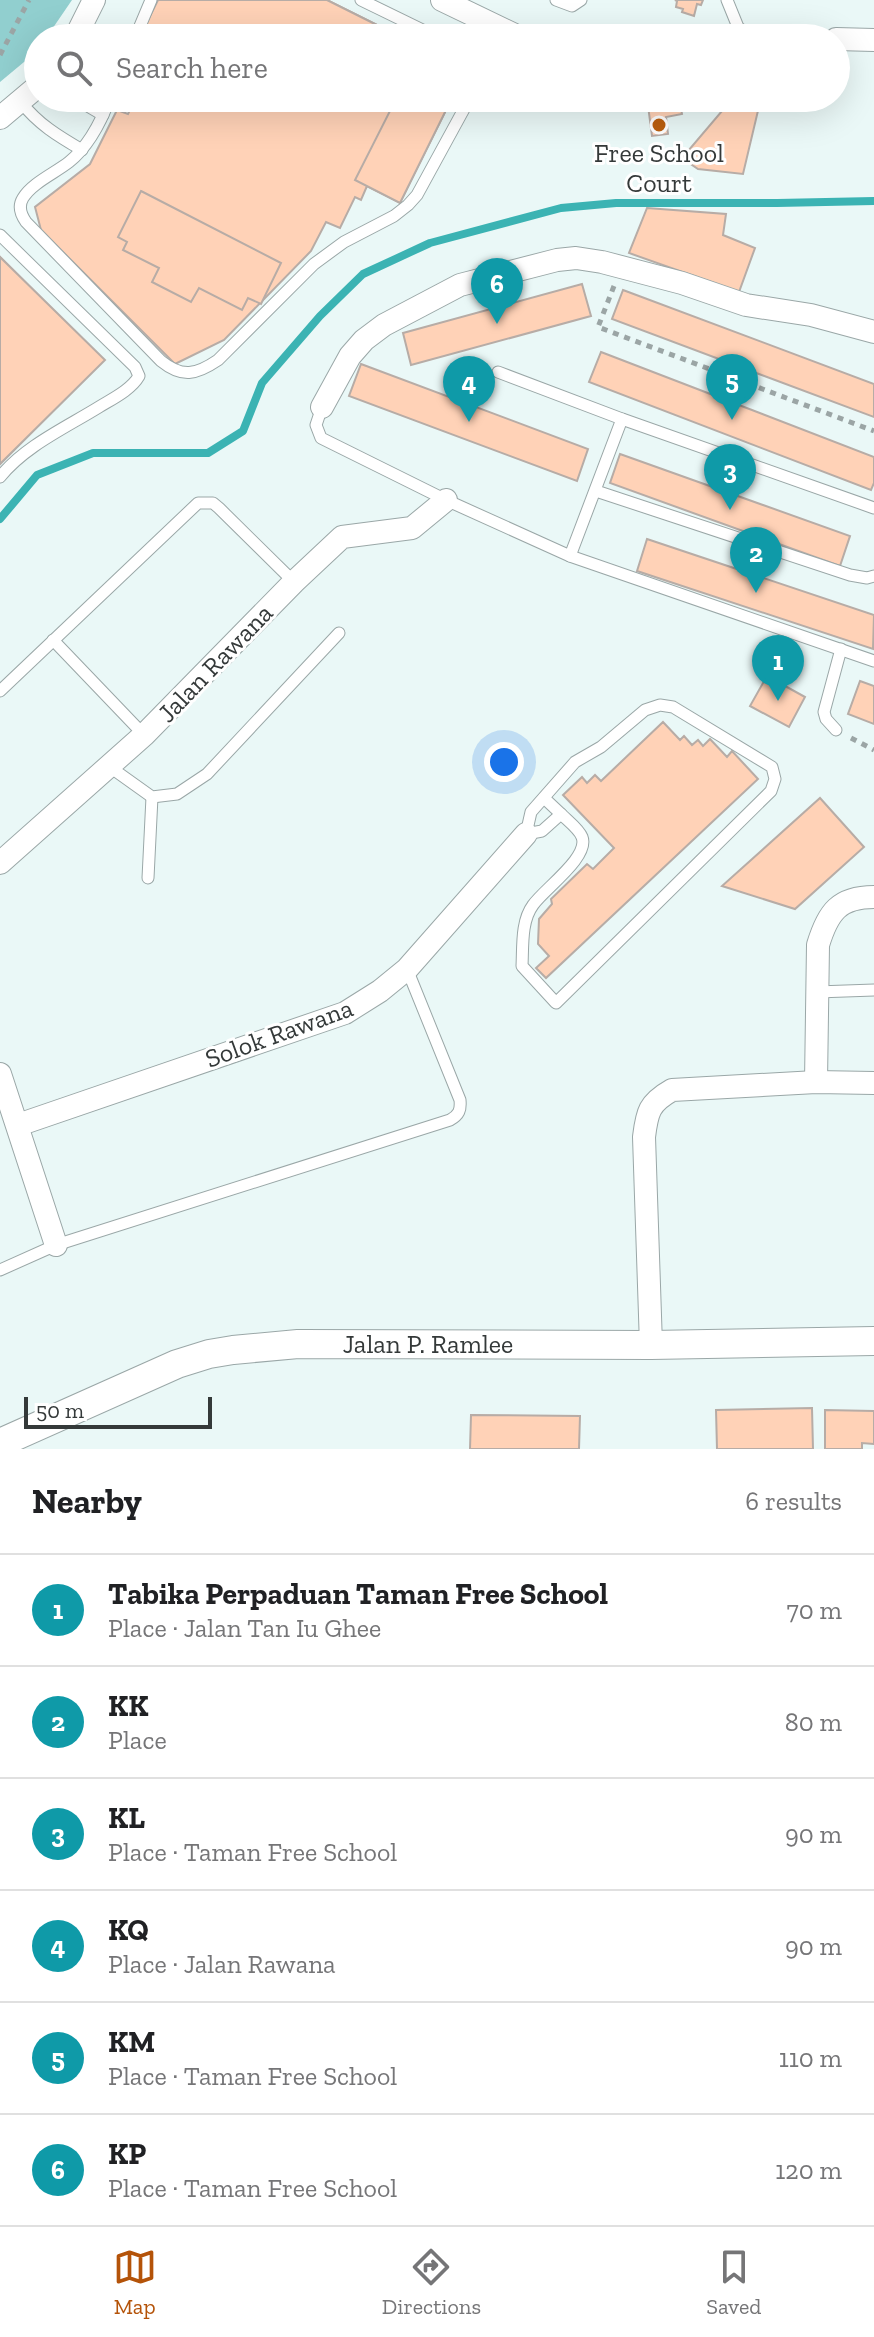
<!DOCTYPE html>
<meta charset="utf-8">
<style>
:root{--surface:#fff;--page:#f2f2f2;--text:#202124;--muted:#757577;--line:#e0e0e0;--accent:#b45309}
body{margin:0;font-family:"Zilla Slab",serif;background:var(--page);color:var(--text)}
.scale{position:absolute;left:24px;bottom:20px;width:188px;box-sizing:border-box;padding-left:8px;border:4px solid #343939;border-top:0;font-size:22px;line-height:28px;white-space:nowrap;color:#343939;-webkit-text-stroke:6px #fff;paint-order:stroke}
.you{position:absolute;left:504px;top:762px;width:28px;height:28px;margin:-20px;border:6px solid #fff;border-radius:50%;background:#1a73e8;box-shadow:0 0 0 12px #1a73e833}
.badge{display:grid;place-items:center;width:52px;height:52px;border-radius:50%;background:var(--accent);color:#fff;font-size:26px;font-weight:700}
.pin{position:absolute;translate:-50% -66px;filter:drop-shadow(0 2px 4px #0008)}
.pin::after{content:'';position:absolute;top:42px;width:28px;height:24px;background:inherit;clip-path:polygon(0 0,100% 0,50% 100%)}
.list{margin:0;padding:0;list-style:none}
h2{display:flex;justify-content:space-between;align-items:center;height:104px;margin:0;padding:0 32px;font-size:34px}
h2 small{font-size:26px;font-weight:400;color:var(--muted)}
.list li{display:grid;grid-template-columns:52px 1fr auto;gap:24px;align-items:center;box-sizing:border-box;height:112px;padding:0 32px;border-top:2px solid var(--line)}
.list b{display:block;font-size:30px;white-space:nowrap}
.list p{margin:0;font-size:26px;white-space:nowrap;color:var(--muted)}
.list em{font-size:26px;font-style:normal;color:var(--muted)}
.icon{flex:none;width:44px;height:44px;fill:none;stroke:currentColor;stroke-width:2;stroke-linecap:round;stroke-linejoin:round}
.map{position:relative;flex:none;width:874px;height:1449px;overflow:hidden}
.search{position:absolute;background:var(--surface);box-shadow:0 8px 32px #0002;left:24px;right:24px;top:24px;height:88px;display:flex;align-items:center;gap:20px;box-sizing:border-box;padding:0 28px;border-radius:44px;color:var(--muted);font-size:30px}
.sheet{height:776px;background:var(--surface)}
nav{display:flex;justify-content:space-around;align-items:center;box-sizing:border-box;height:112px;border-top:2px solid var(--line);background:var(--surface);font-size:22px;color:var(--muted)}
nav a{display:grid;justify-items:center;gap:4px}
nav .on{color:var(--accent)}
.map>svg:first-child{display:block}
</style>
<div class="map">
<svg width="874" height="1449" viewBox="0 0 874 1449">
<rect width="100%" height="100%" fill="#eaf8f7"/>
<path fill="#91cfcf" d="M0,0H72L46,38H38V49L36,52L0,82Z"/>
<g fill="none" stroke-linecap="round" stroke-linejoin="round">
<path stroke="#3bb3b3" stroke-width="8" d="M0,519L37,475L93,453H208L243,431L262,383L320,316L363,274L430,243L561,208L616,203H777L874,201"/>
</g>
<g fill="#ffd2b7" stroke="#b7aca6" stroke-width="2">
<path d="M158,0H327L403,38H292L263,23L255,38H235L210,26L204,38H139Z"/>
<path d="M158,0H327L403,38H139Z"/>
<path d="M675,0H703L701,5L697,4L694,16L682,12L683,9L676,7L677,1Z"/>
<path d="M652,26L654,33L671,31L672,38H638L636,28Z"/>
<path d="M136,98H452L400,203L367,186L361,200L355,197L340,228L326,222L311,251L224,340L175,364L41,230L35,207L90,164L117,110L128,114Z"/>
<path d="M369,98H452L400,203L355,180L391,109Z"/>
<path d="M647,98H679L682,114L666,117L668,134L652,136Z"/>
<path d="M733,98H761L743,174L698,169L682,158Z"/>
<path d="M141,191L281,263L261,304L248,298L242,310L199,288L191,302L152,282L159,268L123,250L127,242L118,237Z"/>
<path d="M647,208L726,214L723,235L755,248L739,292L629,253Z"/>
<path d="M0,257L68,325L48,345L56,353L63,346L90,373L0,464Z"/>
<path d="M0,257L105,360L0,464Z"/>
<path d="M582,284L591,316L411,365L403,333Z"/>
<path d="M623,290L874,384V417L612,319Z"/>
<path d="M601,352L874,457V483L871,490L589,382Z"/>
<path d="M361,364L588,449L577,481L349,396Z"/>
<path d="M620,454L850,536L840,566L610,483Z"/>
<path d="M647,539L874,615L873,649L637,571Z"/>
<path d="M767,676L805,697L789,727L750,706Z"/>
<path d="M860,681L874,686V724L848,714Z"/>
<path d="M663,722L680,740L684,736L692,745L698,740L703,746L710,739L727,757L732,751L758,779L546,978L536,968L549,956L538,944L539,919L552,904L551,899L587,864L593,869L614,848L563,795L582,777L587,783L595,775L601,781Z"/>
<path d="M820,798L864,847L795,909L722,886Z"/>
<path d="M812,1408L813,1449H717L716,1410Z"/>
<path d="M825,1410L874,1411V1444L862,1443V1449H825Z"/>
<path d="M471,1415L580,1416L579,1449H470Z"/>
</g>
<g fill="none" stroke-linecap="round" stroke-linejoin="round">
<g stroke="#9aa7a7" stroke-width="13">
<g id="service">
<path d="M361,0L439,38"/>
<path d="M556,0L572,6L581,0"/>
<path d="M727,0L738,27L752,38"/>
<path d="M135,38L151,0"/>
<path d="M74,98L103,115"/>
<path d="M110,98C101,122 89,146 69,162C55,173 32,183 23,198C18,206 21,215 26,222L161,361C182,378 196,375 218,360L314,264L344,242L394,216L408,205L417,195L470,98"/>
<path d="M21,102C38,124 58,136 82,150"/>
<path d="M0,235L135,367L139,376C131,390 112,399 99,407C65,428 25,446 0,477"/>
<path d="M498,372L622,419L874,508"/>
<path d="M322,407L316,425L321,438L446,500L570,556L874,661"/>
<path d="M596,491L850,575L867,578L874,576"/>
<path d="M570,556L622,419"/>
<path d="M53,640L144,735"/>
<path d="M0,691L198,503H213L219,508L294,582"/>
<path d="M660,705L673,707L772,767L775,779L771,791L556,1003L522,966C523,946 521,921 533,905C544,889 590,857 582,837C579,829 568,821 561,814L542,831L526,834L531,812L575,762L601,747L645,710Z"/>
<path d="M836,730L826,719L824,712L841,649"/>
<path d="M110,767L152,797L177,794L207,774L339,633"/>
<path d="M544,798L561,814"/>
<path d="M148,878L152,797"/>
<path d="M817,992L874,990"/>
<path d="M0,1270L56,1245L450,1120C459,1115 461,1110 460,1100L407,969"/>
</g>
</g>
<g stroke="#9aa7a7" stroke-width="24">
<g id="minor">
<path d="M442,0L521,38"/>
<path d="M75,38L94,0"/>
<path d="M836,39L874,40"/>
<path d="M0,118L38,86"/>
<path d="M322,407L350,356L364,340L384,325L460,285L557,260L576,258L602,262L682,283L746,305L811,315L874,332"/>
<path d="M0,863L144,735L294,582L342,537L412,528L446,500"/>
<path d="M0,1074L56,1245"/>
<path d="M816,1082L818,945C828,912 839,897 874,897"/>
<path d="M18,1125L345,1013L380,991L407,969L526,834"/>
<path d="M651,1345L644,1137C647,1112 649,1103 672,1090L816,1082L874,1083"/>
</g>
</g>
<g stroke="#9aa7a7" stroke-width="30">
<path id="tertiary" d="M0,1443L177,1364L209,1354L233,1350L298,1344L651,1345L874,1341"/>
</g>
<g stroke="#9ba5a5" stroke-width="5" stroke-dasharray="6 6" stroke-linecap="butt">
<path d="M0,55L29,0"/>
<path d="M614,286L598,327L874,431"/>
<path d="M851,738L874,750"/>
</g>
<use href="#service" stroke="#fff" stroke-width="11"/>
<use href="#minor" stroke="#fff" stroke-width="22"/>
<use href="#tertiary" stroke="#fff" stroke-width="28"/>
</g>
<circle fill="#bb5e0d" stroke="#fff" stroke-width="3" cx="659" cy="125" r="8"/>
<g text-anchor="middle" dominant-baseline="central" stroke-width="6" stroke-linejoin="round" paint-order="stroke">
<g font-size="26" fill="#343939" stroke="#fff">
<text x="659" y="153">Free School<tspan x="659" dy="30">Court</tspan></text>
</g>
<g font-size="26" fill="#343939" stroke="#fff">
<text transform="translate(215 663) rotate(-46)">Jalan Rawana</text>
<text transform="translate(279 1033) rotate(-20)">Solok Rawana</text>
<text x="428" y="1344">Jalan P. Ramlee</text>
</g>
</g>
</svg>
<div class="scale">50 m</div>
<div class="you"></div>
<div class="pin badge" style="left:778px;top:701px;background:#0f9aa8">1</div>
<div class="pin badge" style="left:756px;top:593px;background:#0f9aa8">2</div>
<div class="pin badge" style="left:730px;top:510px;background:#0f9aa8">3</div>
<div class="pin badge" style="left:469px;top:422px;background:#0f9aa8">4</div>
<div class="pin badge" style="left:732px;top:420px;background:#0f9aa8">5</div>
<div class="pin badge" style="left:497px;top:324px;background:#0f9aa8">6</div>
<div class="search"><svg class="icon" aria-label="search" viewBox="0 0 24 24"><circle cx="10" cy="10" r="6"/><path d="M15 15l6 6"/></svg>Search here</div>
</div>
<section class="sheet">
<h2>Nearby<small>6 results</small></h2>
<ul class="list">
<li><span class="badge" style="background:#0f9aa8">1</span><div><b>Tabika Perpaduan Taman Free School</b><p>Place · Jalan Tan Iu Ghee</p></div><em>70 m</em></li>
<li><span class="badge" style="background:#0f9aa8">2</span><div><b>KK</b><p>Place</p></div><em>80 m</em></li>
<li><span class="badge" style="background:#0f9aa8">3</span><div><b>KL</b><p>Place · Taman Free School</p></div><em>90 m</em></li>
<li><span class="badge" style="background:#0f9aa8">4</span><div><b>KQ</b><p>Place · Jalan Rawana</p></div><em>90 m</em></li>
<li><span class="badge" style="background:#0f9aa8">5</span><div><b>KM</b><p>Place · Taman Free School</p></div><em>110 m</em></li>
<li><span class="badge" style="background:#0f9aa8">6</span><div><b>KP</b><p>Place · Taman Free School</p></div><em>120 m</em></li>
</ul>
</section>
<nav>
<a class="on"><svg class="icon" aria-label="map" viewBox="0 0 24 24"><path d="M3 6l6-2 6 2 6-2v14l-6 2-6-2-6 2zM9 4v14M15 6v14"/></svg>Map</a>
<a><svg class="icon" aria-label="directions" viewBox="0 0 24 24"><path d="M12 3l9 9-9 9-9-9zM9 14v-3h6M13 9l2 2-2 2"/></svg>Directions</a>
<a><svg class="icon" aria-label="saved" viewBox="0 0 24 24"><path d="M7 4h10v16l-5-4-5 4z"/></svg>Saved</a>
</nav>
